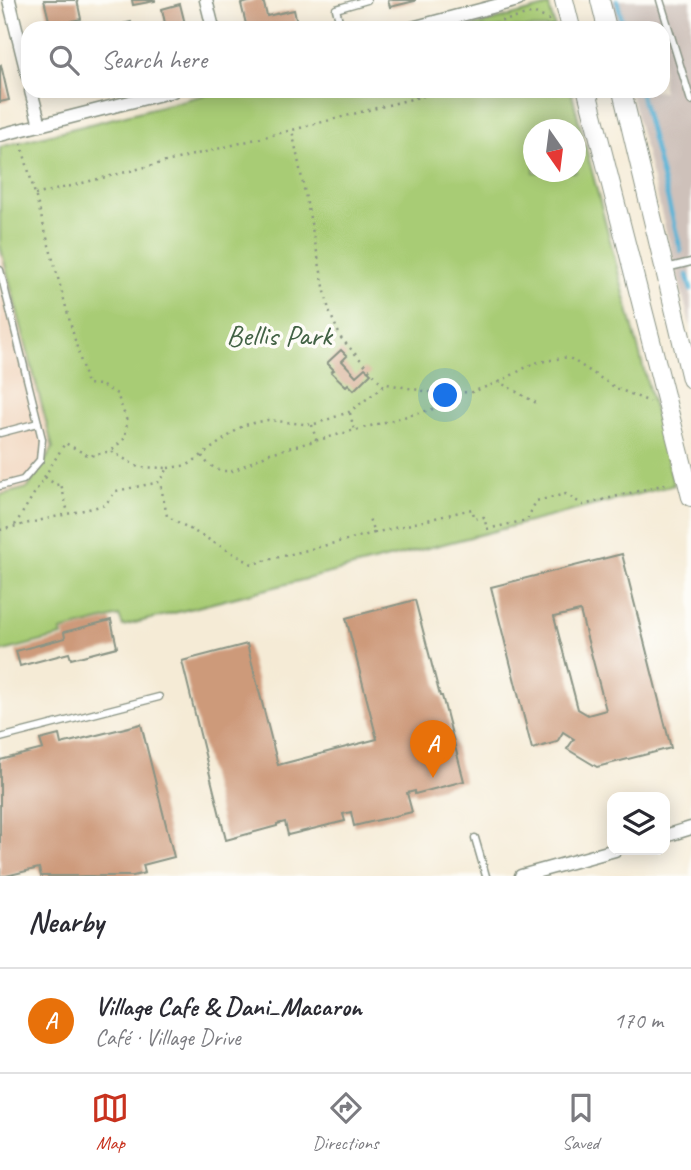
<!DOCTYPE html>
<meta charset="utf-8">
<style>
:root{--surface:#fff;--page:#f2f2f3;--text:#2b2b33;--muted:#7c7c81;--line:#e1e1e2;--accent:#c8321e}
body{margin:0;font-family:Caveat,sans-serif;background:var(--page);color:var(--text)}
.controls{position:absolute;right:21px;bottom:21px;display:grid;overflow:hidden;border-radius:14px;box-shadow:0 4px 18px #0003}
.controls button{width:63px;height:63px;display:grid;place-items:center;padding:0;border:0;border-bottom:2px solid var(--line);background:var(--surface);color:var(--text);font:35px sans-serif}
.compass{position:absolute;left:523px;top:119px;width:63px;height:63px;border-radius:50%;background:var(--surface);box-shadow:0 4px 18px #0003;rotate:166deg}
.you{position:absolute;left:446px;top:396px;width:24px;height:24px;margin:-18px;border:5px solid #fff;border-radius:50%;background:#1a73e8;box-shadow:0 0 0 10px #1a73e833}
.badge{display:grid;place-items:center;width:46px;height:46px;border-radius:50%;background:var(--accent);color:#fff;font-size:23px;font-weight:700}
.pin{position:absolute;translate:-50% -58px;filter:drop-shadow(0 2px 4px #0008)}
.pin::after{content:'';position:absolute;top:37px;width:24px;height:21px;background:inherit;clip-path:polygon(0 0,100% 0,50% 100%)}
.list{margin:0;padding:0;list-style:none}
h2{display:flex;justify-content:space-between;align-items:center;height:91px;margin:0;padding:0 28px;font-size:30px}
h2 small{font-size:23px;font-weight:400;color:var(--muted)}
.list li{display:grid;grid-template-columns:46px 1fr auto;gap:21px;align-items:center;box-sizing:border-box;height:105px;padding:0 28px;border-top:2px solid var(--line)}
.list b{display:block;font-size:26px;white-space:nowrap}
.list p{margin:0;font-size:23px;white-space:nowrap;color:var(--muted)}
.list em{font-size:23px;font-style:normal;color:var(--muted)}
.icon{flex:none;width:38px;height:38px;fill:none;stroke:currentColor;stroke-width:2;stroke-linecap:round;stroke-linejoin:round}
.map{position:relative;flex:none;width:691px;height:876px;overflow:hidden}
.search{position:absolute;background:var(--surface);box-shadow:0 4px 18px #0003;left:21px;right:21px;top:21px;height:77px;display:flex;align-items:center;gap:18px;box-sizing:border-box;padding:0 24px;border-radius:21px;color:var(--muted);font-size:26px}
.sheet{height:196px;background:var(--surface)}
nav{display:flex;justify-content:space-around;align-items:center;box-sizing:border-box;height:98px;border-top:2px solid var(--line);background:var(--surface);font-size:19px;color:var(--muted)}
nav a{display:grid;justify-items:center;gap:4px}
nav .on{color:var(--accent)}
.map>svg:first-child{display:block}
</style>
<div class="map">
<svg width="691" height="876" viewBox="0 0 691 876">
<rect width="100%" height="100%" fill="#fdfcf7"/>
<filter id="ink" filterUnits="userSpaceOnUse"><feTurbulence type="fractalNoise" baseFrequency=".0143" numOctaves="2"/><feDisplacementMap in="SourceGraphic" scale="14" xChannelSelector="R" yChannelSelector="G"/><feConvolveMatrix kernelMatrix="1 2 1 2 8 2 1 2 1" color-interpolation-filters="sRGB"/></filter>
<filter id="wash" filterUnits="userSpaceOnUse"><feTurbulence type="fractalNoise" baseFrequency=".00686" numOctaves="4" result="noise"/><feDisplacementMap in="SourceGraphic" scale="28" xChannelSelector="R" yChannelSelector="G"/><feGaussianBlur stdDeviation="1.57" result="paint"/><feColorMatrix in="noise" values="0 0 0 0 0 0 0 0 0 0 0 0 0 0 0 0 0 1.4 0 .05"/><feComposite in="paint" operator="in"/></filter>
<g filter="url(#wash)">
<rect width="100%" height="100%" fill="#f5ebd6"/>
<path fill="#f1d5bd" d="M0,245L53,448L28,488L0,495Z"/>
<path fill="#cec1ba" d="M606,0H691V328L630,91H663V28H613Z"/>
<g fill="#a8cc75" stroke="#648454" stroke-width="2" fill-rule="evenodd">
<path d="M549,6L555,28H465Z"/>
<path d="M220,91H571L674,485L123,626L119,616L61,631L62,636L0,652V495L28,488L53,448L0,245V147ZM534,130H576V172H534Z"/>
</g>
<g fill="none" stroke-linecap="round" stroke-linejoin="round">
<g stroke="#59b4d7" stroke-width="4.5">
<path d="M617,0L624,28"/>
<path d="M640,91L681,251"/>
<path d="M687,275L691,290"/>
</g>
</g>
<g id="blocks">
<g fill="#cd9a7a" fill-rule="evenodd">
<path d="M44,0H77L81,19L72,21L73,23L51,28Z"/>
<path d="M132,0H155V1L133,5Z"/>
<path d="M256,0H263L267,16L294,10L298,27L247,28L241,4Z"/>
<path d="M388,0H415V1L390,7Z"/>
<path d="M180,4L186,28H166L162,9Z"/>
<path d="M131,22L133,28H110V27Z"/>
<path d="M1,65L9,100L0,102V66Z"/>
<path d="M341,350L347,356L342,361L356,376L365,368L371,373L354,390L348,384L346,386L331,372L334,370L327,363Z"/>
<path d="M622,554L671,748L597,767L567,749L574,739L563,732L557,742L532,749L491,587ZM580,611L606,710L588,715L578,709L554,617Z"/>
<path d="M415,600L440,696H442L464,781L415,794V791L407,793L412,812L354,826L351,812L343,814L345,821L288,835L285,822L277,824V826L226,840L182,661L247,644L278,765L377,739L346,618Z"/>
<path d="M111,620L117,647L71,659L69,653L20,666L16,651L65,638L64,632Z"/>
<path d="M141,724L174,857L143,865L145,873L133,876H41L39,868L6,876H0V760L43,749L40,740L59,735L61,744Z"/>
</g>
</g>
</g>
<g filter="url(#ink)">
<use href="#blocks" fill-opacity="0" stroke="#8a9485" stroke-width="2"/>
<g fill="none" stroke-linecap="round" stroke-linejoin="round">
<g stroke="#8a9485" stroke-width="9">
<g id="lane">
<path d="M660,0L691,101"/>
<path d="M341,28L336,9L367,0"/>
<path d="M666,268L691,262"/>
<path d="M0,270L42,439L40,460L23,480L0,486"/>
<path d="M0,433L38,423"/>
<path d="M0,738L159,697"/>
<path d="M475,838L486,876"/>
</g>
</g>
<g stroke="#8a9485" stroke-width="15">
<g id="street">
<path d="M9,0L28,77"/>
<path d="M206,0L213,28"/>
<path d="M412,28L518,0"/>
<path d="M31,91L40,125"/>
<path d="M0,135L173,91"/>
<path d="M665,836L691,828"/>
<path d="M521,876L615,850"/>
</g>
</g>
<g stroke="#8a9485" stroke-width="20">
<g id="secondary">
<path d="M564,0L571,28"/>
<path d="M600,0L607,28"/>
<path d="M587,91L691,497"/>
<path d="M622,91L691,379"/>
</g>
</g>
<g stroke="#8a9485" stroke-width="2.5" stroke-dasharray="2 5" stroke-linecap="butt">
<path d="M474,28L535,13L551,21L552,28"/>
<path d="M21,143L87,384L101,385L117,394L127,421L125,438L111,451"/>
<path d="M35,195L292,130"/>
<path d="M499,382L534,363L568,357L616,388L650,402"/>
<path d="M384,386L341,338L329,311L292,130L442,91"/>
<path d="M350,413L354,430"/>
<path d="M312,425L316,440"/>
<path d="M202,456L208,464L220,471H233L270,453L437,408L435,393"/>
<path d="M168,468L188,465L244,425L268,420L312,425L349,412L387,384L435,393L472,392L499,382L540,405"/>
<path d="M45,477L56,485L61,484L68,513"/>
<path d="M15,525L65,443L89,456L111,451L138,467L168,468L160,482"/>
<path d="M0,530L105,505L116,491L160,482L167,516L252,564L374,533L369,518"/>
<path d="M374,533L472,509L475,519L484,517L487,529L527,520L536,501L566,494L583,505L669,483"/>
</g>
<use href="#lane" stroke="#fff" stroke-width="6"/>
<use href="#street" stroke="#fff" stroke-width="12"/>
<use href="#secondary" stroke="#fff" stroke-width="18"/>
</g>
</g>
<g text-anchor="middle" dominant-baseline="central" stroke-width="7" stroke-linejoin="round" paint-order="stroke">
<g font-size="30" fill="#416144" stroke="#fdfcf7">
<text x="279" y="335">Bellis Park</text>
</g>
</g>
</svg>
<div class="controls">
<button><svg class="icon" aria-label="layers" viewBox="0 0 24 24"><path d="M12 4l9 5-9 5-9-5zM3 14l9 5 9-5"/></svg></button>
</div>
<svg class="compass" viewBox="-18 -18 36 36"><path d="M0-13l5 13h-10z" fill="#e53935"/><path d="M0 13l5-13h-10z" fill="#7c7c81"/></svg>
<div class="you"></div>
<div class="pin badge" style="left:433px;top:778px;background:#e8710a">A</div>
<div class="search"><svg class="icon" aria-label="search" viewBox="0 0 24 24"><circle cx="10" cy="10" r="6"/><path d="M15 15l6 6"/></svg>Search here</div>
</div>
<section class="sheet">
<h2>Nearby<small></small></h2>
<ul class="list">
<li><span class="badge" style="background:#e8710a">A</span><div><b>Village Cafe &amp; Dani_Macaron</b><p>Café · Village Drive</p></div><em>170 m</em></li>
</ul>
</section>
<nav>
<a class="on"><svg class="icon" aria-label="map" viewBox="0 0 24 24"><path d="M3 6l6-2 6 2 6-2v14l-6 2-6-2-6 2zM9 4v14M15 6v14"/></svg>Map</a>
<a><svg class="icon" aria-label="directions" viewBox="0 0 24 24"><path d="M12 3l9 9-9 9-9-9zM9 14v-3h6M13 9l2 2-2 2"/></svg>Directions</a>
<a><svg class="icon" aria-label="saved" viewBox="0 0 24 24"><path d="M7 4h10v16l-5-4-5 4z"/></svg>Saved</a>
</nav>
